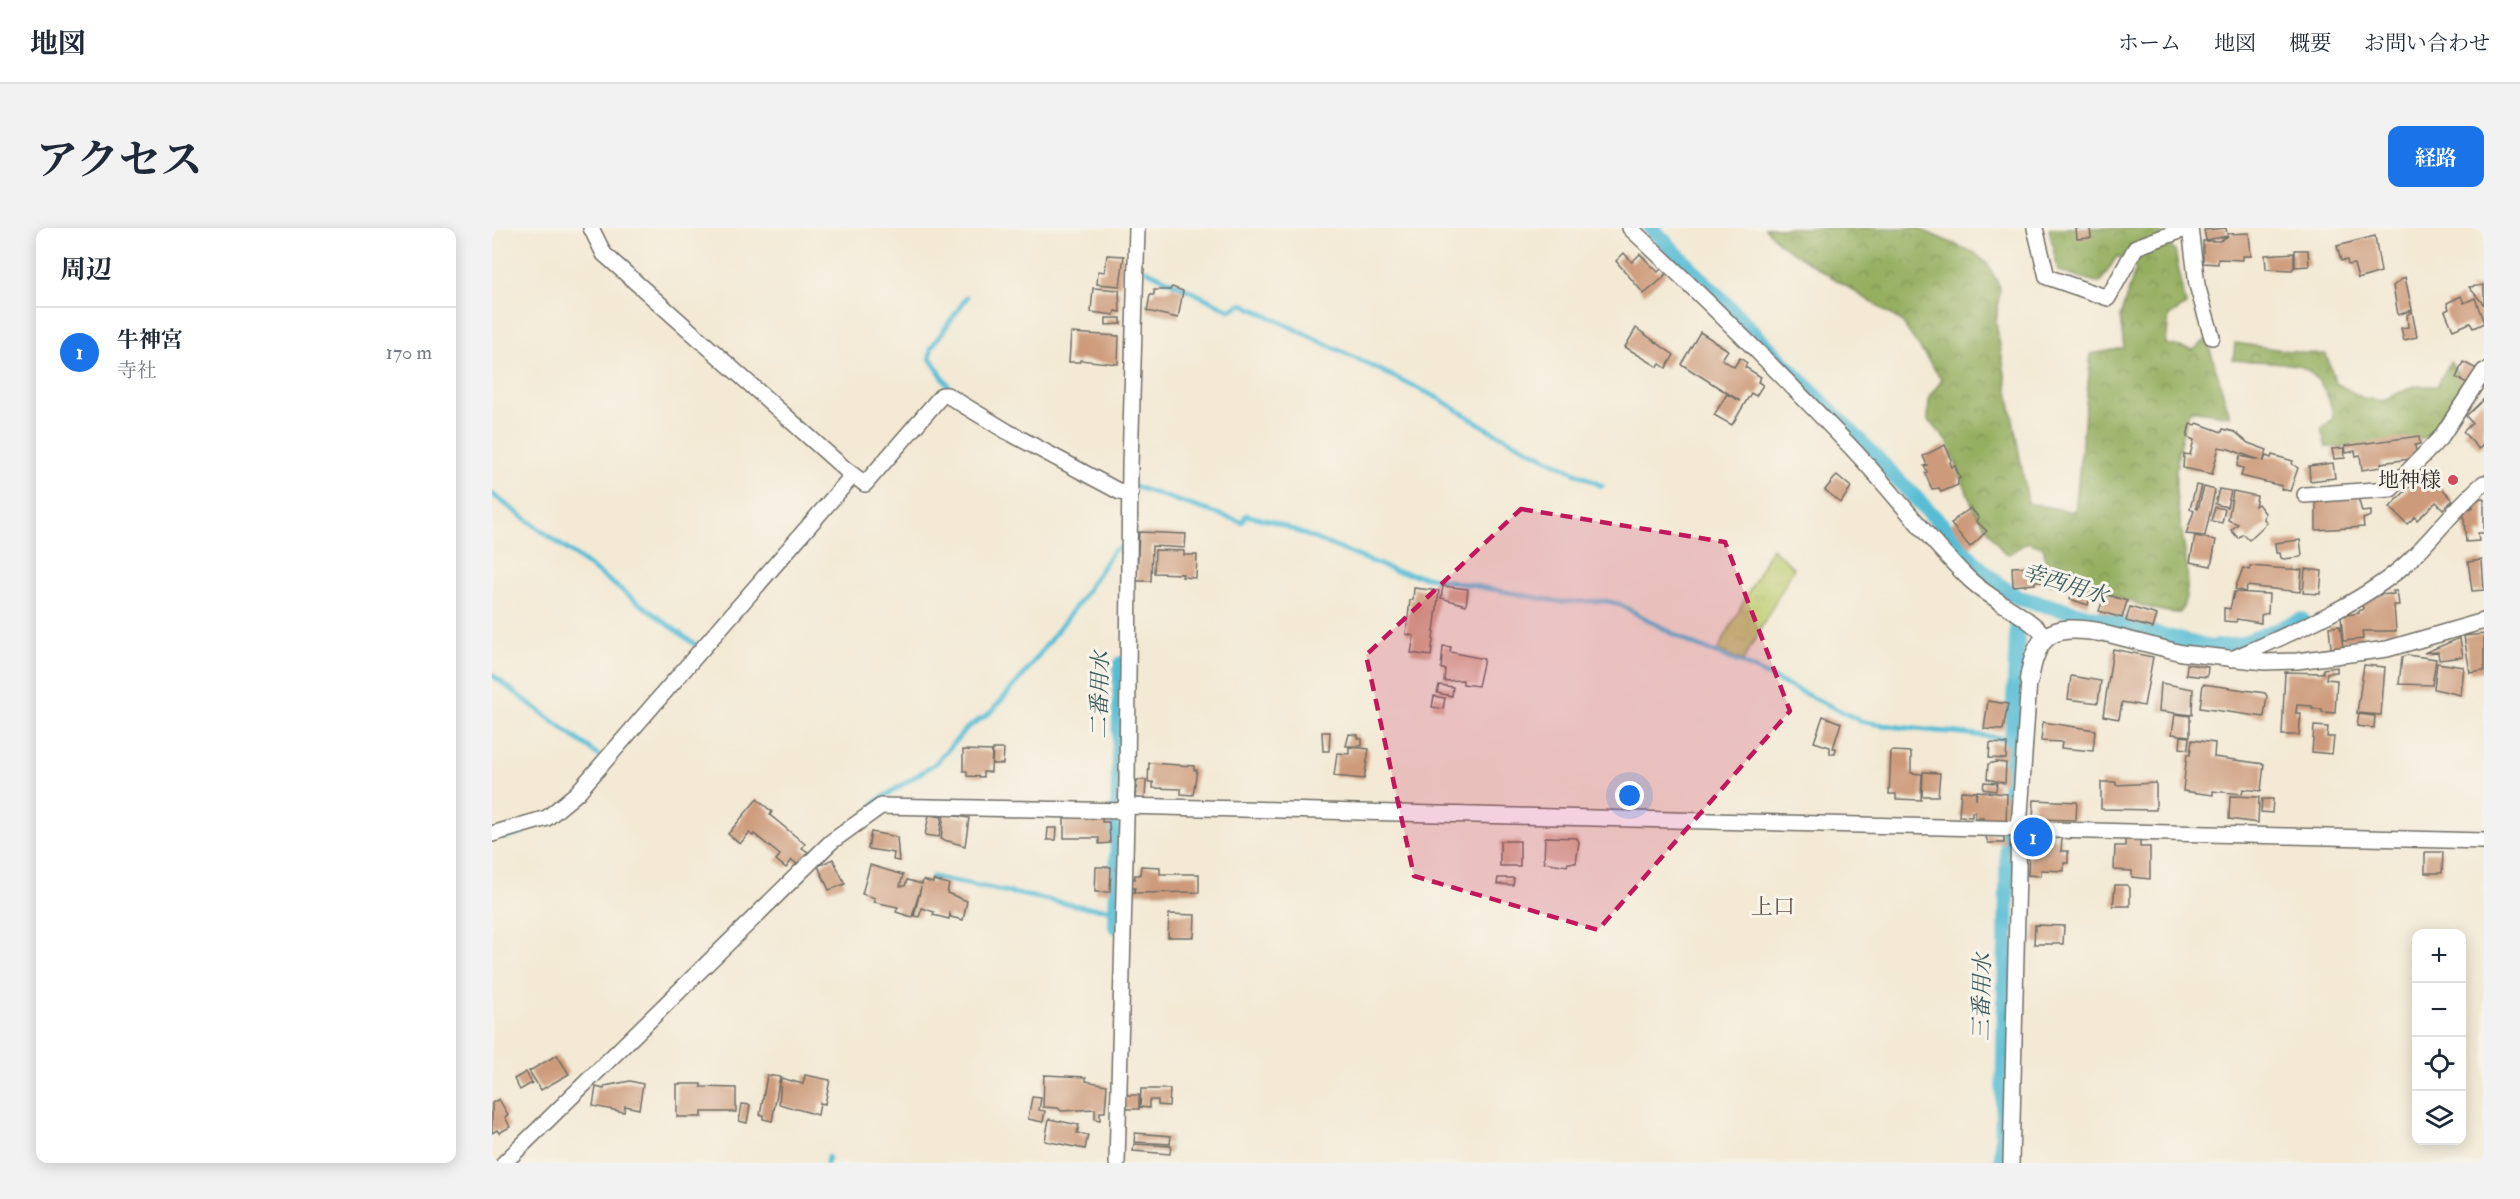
<!DOCTYPE html>
<html lang="ja">
<meta charset="utf-8">
<style>
:root{--surface:#fff;--page:#f2f2f3;--text:#1f2937;--muted:#747a83;--line:#e0e1e3;--accent:#1a73e8}
body{margin:0;font-family:"IM FELL Double Pica","Noto Serif JP",serif;background:var(--page);color:var(--text)}
.controls{position:absolute;right:18px;bottom:18px;display:grid;overflow:hidden;border-radius:12px;box-shadow:0 3px 15px #0003}
.controls button{width:54px;height:54px;display:grid;place-items:center;padding:0;border:0;border-bottom:2px solid var(--line);background:var(--surface);color:var(--text);font:30px sans-serif}
.you{position:absolute;left:1138px;top:568px;width:21px;height:21px;margin:-15px;border:4px solid #fff;border-radius:50%;background:#1a73e8;box-shadow:0 0 0 9px #1a73e833}
.badge{display:grid;place-items:center;width:39px;height:39px;border-radius:50%;background:var(--accent);color:#fff;font-size:20px;font-weight:700}
.pin{position:absolute;translate:-50% -50%;border:3px solid #fff;box-shadow:0 2px 6px #0006}
.list{margin:0;padding:0;list-style:none}
h2{display:flex;justify-content:space-between;align-items:center;height:78px;margin:0;padding:0 24px;font-size:26px}
h2 small{font-size:20px;font-weight:400;color:var(--muted)}
.list li{display:grid;grid-template-columns:39px 1fr auto;gap:18px;align-items:center;box-sizing:border-box;height:90px;padding:0 24px;border-top:2px solid var(--line)}
.list b{display:block;font-size:22px;white-space:nowrap}
.list p{margin:0;font-size:20px;white-space:nowrap;color:var(--muted)}
.list em{font-size:20px;font-style:normal;color:var(--muted)}
.icon{flex:none;width:33px;height:33px;fill:none;stroke:currentColor;stroke-width:2;stroke-linecap:round;stroke-linejoin:round}
.map{position:relative;flex:none;width:1992px;height:935px;overflow:hidden;border-radius:12px}
header{display:flex;align-items:center;gap:36px;box-sizing:border-box;height:84px;padding:0 30px;background:var(--surface);border-bottom:2px solid var(--line)}
header strong{font-size:28px}
nav{display:flex;gap:33px;margin-inline-start:auto;font-size:21px}
.intro{display:flex;align-items:center;justify-content:space-between;box-sizing:border-box;height:144px;padding:0 36px}
h1{margin:0;font-size:42px}
.button{padding:15px 27px;border-radius:12px;background:var(--accent);color:#fff;font-size:21px;font-weight:700}
main{display:flex;gap:36px;padding:0 36px}
aside{flex:1;background:var(--surface);border-radius:12px;box-shadow:0 3px 15px #0003}
.map>svg:first-child{display:block}
</style>
<header>
<strong>地図</strong>
<nav><a>ホーム</a><a>地図</a><a>概要</a><a>お問い合わせ</a></nav>
</header>
<div class="intro"><h1>アクセス</h1><a class="button">経路</a></div>
<main>
<aside>
<h2>周辺<small></small></h2>
<ul class="list">
<li><span class="badge">1</span><div><b>牛神宮</b><p>寺社</p></div><em>170 m</em></li>
</ul>
</aside>
<div class="map">
<svg width="1992" height="935" viewBox="0 0 1992 935">
<defs>
<pattern id="grass-tufts" width="24" height="20" patternUnits="userSpaceOnUse" patternTransform="scale(1.5)"><rect width="24" height="20" fill="#bccb6e"/><path d="M3 7l-1-3M5 7V3M7 7l1-3M15 17l-1-3M17 17v-4M19 17l1-3" fill="none" stroke="#a2ae5f"/></pattern>
<pattern id="forest-crowns" width="20" height="18" patternUnits="userSpaceOnUse" patternTransform="scale(1.5)"><rect width="20" height="18" fill="#95af61"/><path d="M2 6a3 3 0 1 1 6 0M12 15a3 3 0 1 1 6 0" fill="none" stroke="#7a8f50"/></pattern>
</defs>
<rect width="100%" height="100%" fill="#f7f3e8"/>
<filter id="ink" filterUnits="userSpaceOnUse"><feTurbulence type="fractalNoise" baseFrequency=".0167" numOctaves="2"/><feDisplacementMap in="SourceGraphic" scale="12" xChannelSelector="R" yChannelSelector="G"/><feConvolveMatrix kernelMatrix="1 2 1 2 8 2 1 2 1" color-interpolation-filters="sRGB"/></filter>
<filter id="wash" filterUnits="userSpaceOnUse"><feTurbulence type="fractalNoise" baseFrequency=".008" numOctaves="4" result="noise"/><feDisplacementMap in="SourceGraphic" scale="24" xChannelSelector="R" yChannelSelector="G"/><feGaussianBlur stdDeviation="1.35" result="paint"/><feColorMatrix in="noise" values="0 0 0 0 0 0 0 0 0 0 0 0 0 0 0 0 0 1.4 0 .05"/><feComposite in="paint" operator="in"/></filter>
<g filter="url(#wash)">
<rect width="100%" height="100%" fill="#f3e9d4"/>
<path fill="url(#grass-tufts)" stroke="#747b4c" stroke-width="1.5" d="M1280,320L1302,340L1251,433L1226,422Z"/>
<g fill="url(#forest-crowns)" stroke="#606d46" stroke-width="1.5">
<path d="M1273,0H1425L1483,25L1496,37L1508,59L1504,95L1536,275L1583,284L1599,126L1632,120L1628,89L1644,40L1625,28L1608,55L1566,43L1557,0H1665L1683,23L1694,77L1677,88L1674,116L1701,122L1715,111L1738,188L1698,182C1689,207 1682,237 1684,264C1686,298 1706,355 1688,385C1666,385 1621,369 1602,357C1591,350 1581,337 1567,335L1561,356L1554,354L1552,320L1536,314L1517,326L1511,324L1482,282L1455,213L1436,191L1437,169L1450,152L1409,93L1288,16Z"/>
<path d="M1743,115L1812,125L1834,126L1844,155L1871,170L1891,173L1922,158H1945L1958,134L1973,155L1956,183L1934,209L1876,218L1834,219L1829,201L1841,190C1840,171 1827,145 1807,138C1790,133 1760,134 1741,132Z"/>
</g>
<g fill="none" stroke-linecap="round" stroke-linejoin="round">
<g stroke="#57bdd5" stroke-width="5">
<path d="M654,42L738,82L751,76L946,170L996,201L1110,258"/>
<path d="M455,162L456,157L438,130L439,120L475,69"/>
<path d="M644,259L750,294L754,287L782,294L903,343L1068,374L1114,373L1127,376L1198,415L1252,436L1369,493C1418,504 1470,502 1520,512"/>
<path d="M0,266L205,418"/>
<path d="M0,447L106,527"/>
<path d="M382,575L444,535L475,500L499,484L530,449L588,373L621,323L632,318"/>
<path d="M12,610L31,604"/>
<path d="M440,649L592,679L624,682"/>
<path d="M335,935L336,929"/>
</g>
<g stroke="#57bdd5" stroke-width="16">
<path d="M1159,0L1454,301C1477,329 1496,353 1527,370L1718,420L1747,417L1810,392"/>
<path d="M1517,580L1526,389"/>
<path d="M624,698L629,436"/>
<path d="M1510,935L1516,605"/>
</g>
</g>
<g id="blocks">
<g fill="#cd9b7b">
<path d="M1584,0H1598L1599,10L1585,11Z"/>
<path d="M1734,0L1735,6L1757,5L1759,28H1751V32L1726,31V36L1711,35V13H1728L1736,8L1714,12L1712,2Z"/>
<path d="M1883,8L1889,44L1866,51L1862,36L1856,37L1855,32L1849,33L1845,18Z"/>
<path d="M1803,22H1816L1817,38L1803,39Z"/>
<path d="M1132,25L1140,34L1148,26L1166,44L1170,40L1174,45L1171,50L1152,66L1124,33Z"/>
<path d="M1802,25V39L1800,42L1774,41L1773,27Z"/>
<path d="M615,27L632,28L628,58L605,56L606,43L613,44Z"/>
<path d="M1913,49L1920,82L1906,87L1901,58Z"/>
<path d="M1992,57V77L1977,59Z"/>
<path d="M680,59L691,63L686,90L655,83L658,67H662V62H678Z"/>
<path d="M601,60L627,62L628,84L623,83L622,87L599,84Z"/>
<path d="M1969,68L1972,75L1983,70L1992,95L1981,100L1978,95L1961,102L1953,83L1957,81L1955,75Z"/>
<path d="M1920,83L1925,109L1912,112L1909,100L1916,99L1915,87Z"/>
<path d="M614,90H629V96L614,97Z"/>
<path d="M1144,100L1182,127L1174,140L1168,136L1166,139L1133,119Z"/>
<path d="M1208,104L1236,122L1230,131L1242,139L1248,130L1255,135L1253,139L1269,149L1266,154L1271,157L1264,168L1259,165L1240,197L1222,187L1235,166L1248,173L1189,136Z"/>
<path d="M579,105L627,108L626,136L588,132V134H577Z"/>
<path d="M1971,134L1985,141L1978,156L1964,150Z"/>
<path d="M1992,171V216L1987,221L1971,204L1980,195L1974,188Z"/>
<path d="M1705,195L1730,204L1731,201L1743,204L1756,215L1775,222L1771,234L1774,228L1779,230L1780,227L1801,233L1800,236L1806,240L1798,263L1789,261L1790,258L1749,248L1751,240L1745,238L1748,228L1767,232L1737,221L1727,219L1720,246L1691,240L1692,226L1698,227L1702,212L1695,209L1698,196L1704,197Z"/>
<path d="M1927,208L1928,216L1923,217L1925,230L1889,235L1890,239L1870,242L1868,227L1864,228L1863,223L1854,225L1853,218Z"/>
<path d="M1453,217L1460,232L1458,234L1460,239L1463,238L1468,250L1466,251V257L1449,264L1447,260L1440,261L1433,245L1435,244L1432,238L1435,237L1431,228Z"/>
<path d="M1852,220L1853,230L1842,231L1840,221Z"/>
<path d="M1841,235L1843,250L1818,253L1817,238Z"/>
<path d="M1345,247L1359,259L1349,275L1333,262Z"/>
<path d="M1924,252L1935,260L1941,256L1946,261L1948,258L1961,272L1951,281L1944,274L1925,292L1923,289L1915,296L1898,279Z"/>
<path d="M1704,257L1710,258L1704,280L1706,281L1712,259L1723,262L1713,308L1694,306L1702,283L1698,281Z"/>
<path d="M1727,261L1739,263L1735,279L1723,276Z"/>
<path d="M1741,263L1765,268L1763,278L1766,276L1773,285L1772,291L1775,295L1757,312L1751,306L1746,310L1739,302L1746,296L1736,292Z"/>
<path d="M1866,269L1870,284L1879,283V288L1871,291L1872,299L1824,302V271Z"/>
<path d="M1992,271V305H1986L1987,313L1974,314L1971,281L1981,280L1980,272Z"/>
<path d="M1723,279L1733,281L1730,295L1719,293Z"/>
<path d="M1479,280L1487,290L1484,293L1495,303L1478,319L1459,296L1469,285L1470,286Z"/>
<path d="M647,304L694,306L693,320L660,318L659,353H645Z"/>
<path d="M1703,308L1724,312L1719,338L1698,334Z"/>
<path d="M1808,312L1810,327L1808,329L1792,331L1789,330L1788,325H1784L1783,315Z"/>
<path d="M663,322L692,323V327H705L704,350L690,349L691,346L662,345Z"/>
<path d="M1990,332L1992,362L1980,363L1976,334Z"/>
<path d="M1542,338L1543,356L1521,358L1520,339Z"/>
<path d="M1758,338L1810,342L1808,364L1755,358L1753,364L1743,361L1751,340L1758,342Z"/>
<path d="M1813,341L1830,343L1828,366L1811,365Z"/>
<path d="M1545,344H1556V355L1545,354Z"/>
<path d="M951,358L976,361L974,377L949,370Z"/>
<path d="M922,360L947,363L939,428L919,425L922,408L914,406L918,372H921Z"/>
<path d="M1582,360L1599,366L1596,377L1578,371Z"/>
<path d="M1901,363H1905L1907,377H1902L1904,403H1870L1871,411L1851,413L1849,388L1867,385V383L1872,381L1869,377L1882,367L1902,366Z"/>
<path d="M1742,364L1777,366L1776,385L1769,387V395L1745,391L1744,394L1732,393V380L1738,381Z"/>
<path d="M1613,366L1635,373L1630,390L1607,383Z"/>
<path d="M1638,379L1665,387L1661,400L1634,393Z"/>
<path d="M1848,398L1851,419L1839,420L1837,399Z"/>
<path d="M1992,406V443L1978,445L1972,408Z"/>
<path d="M1968,410L1971,429L1947,432L1946,424L1932,425Z"/>
<path d="M951,418L959,419L958,424L992,431L986,458L971,456V452L952,453L953,441H949Z"/>
<path d="M1621,421L1661,429L1652,478L1630,474L1627,491L1611,488Z"/>
<path d="M1915,427L1944,431L1940,457L1907,456L1910,429Z"/>
<path d="M1945,435L1972,439L1969,467L1942,461Z"/>
<path d="M1695,436L1716,439L1715,449L1694,447Z"/>
<path d="M1872,437L1893,439L1889,487L1865,485Z"/>
<path d="M1845,439V444L1835,445L1834,451L1845,452L1843,485L1830,484V481H1820V478L1805,477L1804,485H1809L1807,507H1790L1793,444L1831,445V441Z"/>
<path d="M1579,448L1609,453L1606,475L1576,471Z"/>
<path d="M1669,455L1701,461L1700,487L1667,483Z"/>
<path d="M1711,456L1773,465L1775,468L1772,489L1708,480Z"/>
<path d="M947,457L961,459L960,468L945,465Z"/>
<path d="M942,468L953,470L951,481L940,479Z"/>
<path d="M1496,473L1516,476L1511,502L1492,501Z"/>
<path d="M1683,486L1698,488V508L1680,506Z"/>
<path d="M1867,486L1883,488L1882,500L1865,498Z"/>
<path d="M1331,488L1349,495L1341,520H1344L1343,526H1338V519L1322,514Z"/>
<path d="M1551,494L1603,502L1601,523L1569,520L1570,514L1549,513Z"/>
<path d="M1822,498L1836,499L1835,509H1842L1840,526L1820,524Z"/>
<path d="M830,504H838L837,523H831Z"/>
<path d="M857,506L866,507V510L870,511V518H854Z"/>
<path d="M1689,508L1697,509L1696,521L1688,520Z"/>
<path d="M1700,512L1723,515L1722,529L1772,536L1769,563L1751,561L1750,566L1721,563V567L1691,563L1695,526L1698,527Z"/>
<path d="M1498,515L1515,516L1514,531L1497,530Z"/>
<path d="M857,519L877,521L872,551L842,548L845,525L857,526Z"/>
<path d="M501,521H512L511,536H500Z"/>
<path d="M471,522L500,523L499,544H491V549L475,548V543H471Z"/>
<path d="M1399,523L1419,524V545L1430,546L1429,572L1404,571V566H1397Z"/>
<path d="M1504,534L1514,535L1513,555L1495,551L1496,536Z"/>
<path d="M657,535L702,538V542H705L701,567L689,566V561L661,560V554H656Z"/>
<path d="M1431,544L1448,545L1446,568H1430Z"/>
<path d="M645,552H654L653,571L643,570Z"/>
<path d="M1492,554L1505,555L1504,563L1491,561Z"/>
<path d="M1609,554H1624V557L1664,555V582L1609,581Z"/>
<path d="M1469,563L1484,564V572L1485,563L1515,566L1514,597L1491,596V590H1483V584H1480V589L1467,588Z"/>
<path d="M1738,568L1767,569L1766,595L1737,591Z"/>
<path d="M265,571L280,584L278,587L313,616L310,620L316,624L306,637L300,632L294,640L284,632L288,627L262,606L261,608L257,605L248,616L236,606Z"/>
<path d="M1770,571H1781L1780,585L1769,584Z"/>
<path d="M1542,572L1585,574L1584,592L1541,591Z"/>
<path d="M452,586L477,590L473,618L449,611Z"/>
<path d="M437,587L450,589L447,609L433,607Z"/>
<path d="M572,588H610V594H617L618,615L607,616V610H572Z"/>
<path d="M556,600H565L564,612H555Z"/>
<path d="M379,604L405,609L407,633L401,632L402,625L376,621Z"/>
<path d="M1493,606L1512,608V615H1496Z"/>
<path d="M1053,609L1085,610L1087,614L1084,635H1076L1075,638L1052,634Z"/>
<path d="M1548,610H1570L1569,623H1576V635H1572V643L1549,642V648L1536,647L1537,621H1548Z"/>
<path d="M1633,610H1648V619H1658V651L1640,649V643L1622,642L1623,618H1633Z"/>
<rect x="1008" y="613" width="20" height="25"/>
<path d="M1933,624H1951L1950,645H1933Z"/>
<path d="M341,631L353,656L337,662L326,638Z"/>
<path d="M378,637L411,647L408,658H413L415,652L430,656L431,652L441,655V652L457,656L455,665L475,673L471,692L459,689L458,686L457,691L441,687L442,684L430,680L427,689L422,688L429,659L420,689L404,684L406,679L382,674L383,670L370,666Z"/>
<path d="M649,638L668,639V646H707V664L642,665L643,660H639V651H643V647H648Z"/>
<path d="M604,639H619L618,664H603Z"/>
<path d="M1006,650H1022L1021,657L1005,656Z"/>
<path d="M1623,657H1635L1638,660V678H1621Z"/>
<path d="M677,686L703,687L702,709H676Z"/>
<path d="M1543,697L1572,698L1571,716H1542Z"/>
<path d="M65,827L77,846L49,862L37,843Z"/>
<path d="M34,844L40,855L28,862L22,851Z"/>
<path d="M275,847L288,849L280,893L271,891V887H268Z"/>
<path d="M313,847L338,852L333,876L328,875L326,887L287,876L289,850L311,856Z"/>
<path d="M552,847L594,849V853L615,857L613,884H608V892L603,891V881L569,883L566,880L551,879Z"/>
<path d="M138,853L151,856L147,881L133,878L132,884L101,878L104,859L112,861L113,858Z"/>
<path d="M185,856H209V859L244,860V884H210V889H185Z"/>
<path d="M649,861H678L677,878L666,877V872H657V880L648,879Z"/>
<rect x="633" y="867" width="14" height="14"/>
<path d="M540,869L549,870L547,882L553,883L551,894L536,891Z"/>
<path d="M7,871L16,887L13,889L18,899L7,905L5,902L0,905V875Z"/>
<path d="M250,876L258,877L255,895L247,893Z"/>
<path d="M557,891L587,897L585,905L596,907L593,921L553,913Z"/>
<path d="M643,905L679,908L678,916L642,914Z"/>
<path d="M642,916L679,918L678,926L641,923Z"/>
</g>
</g>
</g>
<g filter="url(#ink)">
<use href="#blocks" fill-opacity="0" stroke="#716e66" stroke-width="1.5"/>
<g fill="none" stroke-linecap="round" stroke-linejoin="round">
<g stroke="#716e66" stroke-width="18">
<g id="minor">
<path d="M99,0L112,26L353,241L373,256L450,167H455L516,204L628,264L639,266"/>
<path d="M1138,0C1212,69 1284,141 1354,214C1396,257 1432,307 1475,349C1499,373 1532,384 1554,409"/>
<path d="M1543,0L1555,49L1616,70L1644,19L1696,0"/>
<path d="M1698,0L1705,57L1720,109"/>
<path d="M1813,267L1899,261L1949,209L1992,143"/>
<path d="M1607,404L1690,425L1773,434L1805,433L1895,421L1992,393"/>
<path d="M1740,431C1797,406 1875,374 1919,331C1944,306 1965,278 1992,255"/>
<path d="M633,578L1992,613"/>
<path d="M0,606L55,590L85,565L361,247"/>
<path d="M12,935L339,614L389,578L633,583"/>
<path d="M625,935L635,553L638,237L645,0"/>
<path d="M1519,935L1527,601L1537,452"/>
</g>
</g>
<g stroke="#716e66" stroke-width="21">
<path id="tertiary" d="M1537,452C1544,405 1560,396 1607,404"/>
</g>
<use href="#minor" stroke="#fff" stroke-width="15"/>
<use href="#tertiary" stroke="#fff" stroke-width="18"/>
</g>
</g>
<path fill="#c2185b" fill-opacity="0.2" stroke="#c2185b" stroke-width="4.5" stroke-dasharray="12 8" stroke-linejoin="round" d="M1029,281L1233,314L1298,483L1106,702L922,648L874,427Z"/>
<circle fill="#d1495b" stroke="#f7f3e8" stroke-width="2" cx="1961" cy="252" r="6"/>
<g text-anchor="middle" dominant-baseline="central" stroke-width="6" stroke-linejoin="round" paint-order="stroke">
<g font-size="21" fill="#2b2b2b" stroke="#f7f3e8" text-anchor="end">
<text x="1949" y="252">地神様</text>
</g>
<g font-size="22" font-style="italic" fill="#38575e" stroke="#f7f3e8">
<text transform="translate(1573 356) rotate(17)">幸西用水</text>
<text transform="translate(608 467) rotate(-89)">二番用水</text>
<text transform="translate(1490 769) rotate(-89)">三番用水</text>
</g>
<g font-size="22" fill="#645247" stroke="#f7f3e8">
<text x="1281" y="679">上口</text>
</g>
</g>
</svg>
<div class="controls">
<button>+</button>
<button>−</button>
<button><svg class="icon" aria-label="locate" viewBox="0 0 24 24"><circle cx="12" cy="12" r="6"/><path d="M12 2v4M12 18v4M2 12h4M18 12h4"/></svg></button>
<button><svg class="icon" aria-label="layers" viewBox="0 0 24 24"><path d="M12 4l9 5-9 5-9-5zM3 14l9 5 9-5"/></svg></button>
</div>
<div class="you"></div>
<div class="pin badge" style="left:1541px;top:609px">1</div>
</div>
</main>
